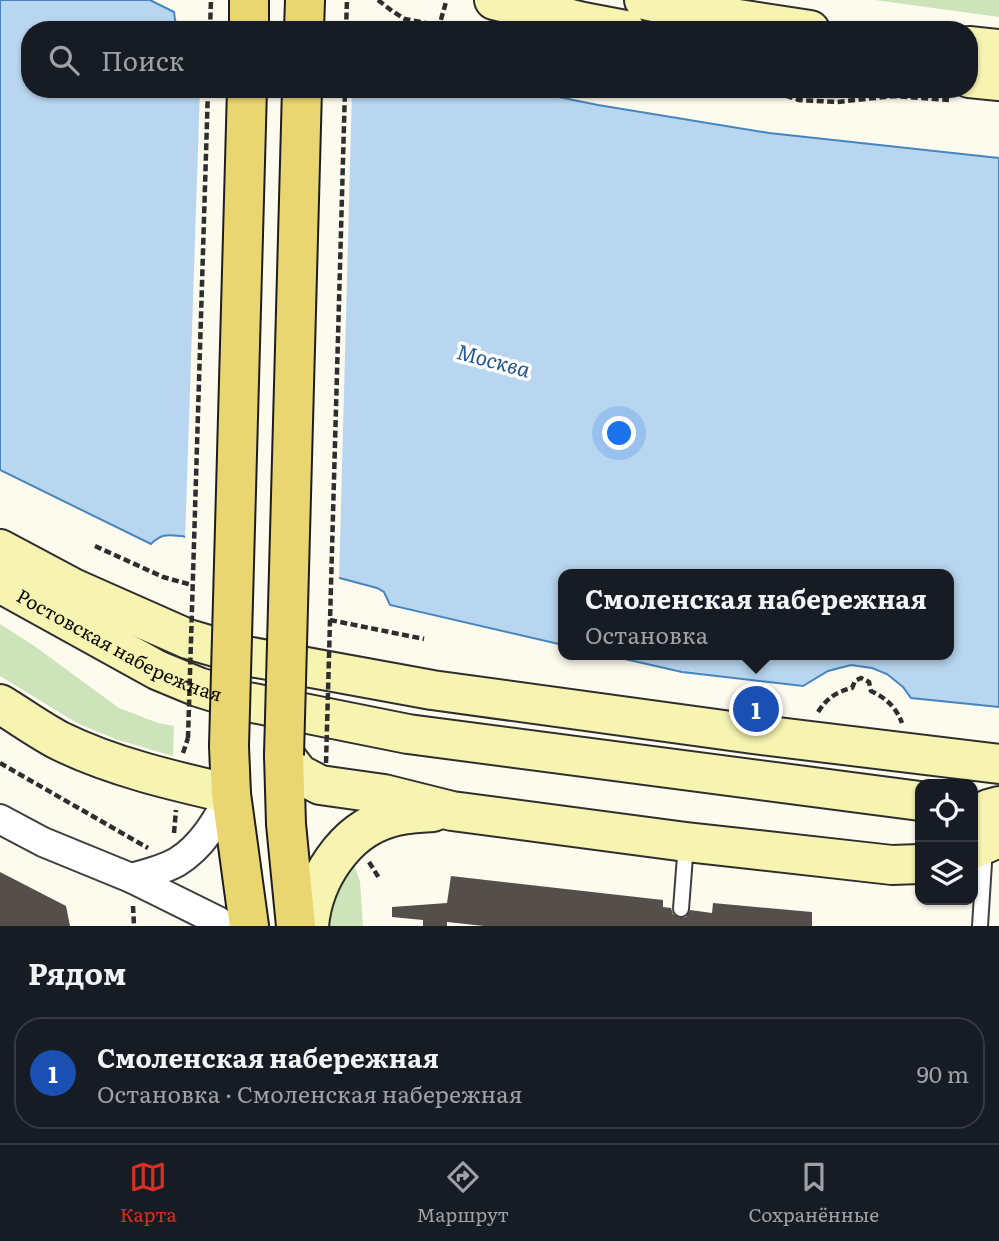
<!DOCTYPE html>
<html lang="ru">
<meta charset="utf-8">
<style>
:root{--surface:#171b24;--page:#242831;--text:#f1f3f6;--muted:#9ea1a6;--line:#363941;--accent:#d93025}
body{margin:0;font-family:Literata,serif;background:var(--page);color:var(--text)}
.controls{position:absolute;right:21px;bottom:21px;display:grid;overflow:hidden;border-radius:14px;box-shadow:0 2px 5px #0004}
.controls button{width:63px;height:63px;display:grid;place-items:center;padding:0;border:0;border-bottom:2px solid var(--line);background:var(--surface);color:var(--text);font:35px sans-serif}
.you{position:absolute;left:620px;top:434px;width:24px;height:24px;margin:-18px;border:5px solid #fff;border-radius:50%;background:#1a73e8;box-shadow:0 0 0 10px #1a73e833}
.badge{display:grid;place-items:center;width:46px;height:46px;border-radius:50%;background:var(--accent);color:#fff;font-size:23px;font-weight:700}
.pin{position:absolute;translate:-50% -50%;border:4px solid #fff;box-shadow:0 2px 7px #0006}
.popup{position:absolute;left:558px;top:569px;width:396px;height:91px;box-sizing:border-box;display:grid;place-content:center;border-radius:14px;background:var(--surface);filter:drop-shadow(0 2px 5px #0005);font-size:23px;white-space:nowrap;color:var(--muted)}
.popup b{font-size:26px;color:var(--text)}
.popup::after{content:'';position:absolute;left:50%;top:100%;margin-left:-14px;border:14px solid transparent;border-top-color:var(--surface)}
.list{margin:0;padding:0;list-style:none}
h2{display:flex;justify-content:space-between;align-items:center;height:91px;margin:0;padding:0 28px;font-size:30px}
h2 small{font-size:23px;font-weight:400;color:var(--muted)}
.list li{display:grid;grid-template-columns:46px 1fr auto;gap:21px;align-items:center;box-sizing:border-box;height:112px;margin:0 14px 14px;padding:0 14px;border:2px solid var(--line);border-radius:28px}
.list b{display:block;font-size:26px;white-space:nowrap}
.list p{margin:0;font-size:23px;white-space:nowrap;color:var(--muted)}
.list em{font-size:23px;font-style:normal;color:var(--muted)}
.icon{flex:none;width:38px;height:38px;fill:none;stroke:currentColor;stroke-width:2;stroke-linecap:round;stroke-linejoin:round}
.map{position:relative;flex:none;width:999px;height:926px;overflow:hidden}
.search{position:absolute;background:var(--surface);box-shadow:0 2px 5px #0004;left:21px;right:21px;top:21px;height:77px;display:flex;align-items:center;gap:18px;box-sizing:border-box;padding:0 24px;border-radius:28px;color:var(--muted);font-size:26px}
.sheet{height:217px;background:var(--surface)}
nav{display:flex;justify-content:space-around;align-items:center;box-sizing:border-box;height:98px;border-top:2px solid var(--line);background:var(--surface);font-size:19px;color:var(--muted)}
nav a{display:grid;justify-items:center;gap:4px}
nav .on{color:var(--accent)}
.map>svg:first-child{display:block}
</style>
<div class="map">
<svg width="999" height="926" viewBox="0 0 999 926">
<rect width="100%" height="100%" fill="#fdfbee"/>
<g fill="#cde4bb">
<path d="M875,0H999V17Z"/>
<path d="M0,624L33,645L119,708L158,723L174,726L173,756L115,739L77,723L0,676Z"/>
<path d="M353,862L360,881L363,926H320L325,896Z"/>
</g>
<path fill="#b8d6ef" stroke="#4685be" stroke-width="2" d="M0,0H150L174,12L175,20L180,30H30V89H519L598,105L769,133L999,158V707L911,698L903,687L887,674L872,668L851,665L828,671L803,686L682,672L607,655H948V574H564L563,645L390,605L384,592L377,588L182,536C168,535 162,533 151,544L0,470Z"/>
<path fill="#fdfbee" d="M200,89H352L339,581L185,540Z"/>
<g fill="#544f4a">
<path d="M0,872L66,906L70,926H0Z"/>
<path d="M451,876L663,900V907L671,908L673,914L680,918L686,917L690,910L712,913L713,903L812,912V926H484L447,922V926H423V920L392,917V907L447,903Z"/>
</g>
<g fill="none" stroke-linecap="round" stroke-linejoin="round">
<g stroke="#3f3f3f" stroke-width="18">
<g id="service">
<path d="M681,909L686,843"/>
<path d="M980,926L985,847"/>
</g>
</g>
<g stroke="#3f3f3f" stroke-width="32">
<g id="minor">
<path d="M0,819L43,842L131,878L218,921L224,926"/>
<path d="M131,878C146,874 163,870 177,862C202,847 218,819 231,794"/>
</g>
</g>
<g stroke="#2e2e2e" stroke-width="42">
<g id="secondary">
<path d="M494,0L583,22L625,30"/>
<path d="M644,0L712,15L810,30"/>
<path d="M969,46L999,49"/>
<path d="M969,78L999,81"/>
<path d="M0,549L75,589L188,639L246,656L432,690L753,734L999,764"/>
<path id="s1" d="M0,583L157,670L198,687L243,701L408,734L920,801"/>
<path d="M0,704C20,716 39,730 60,741C113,767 174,781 231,794"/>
<path d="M284,755L299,774L320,785L384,794L452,811L686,842L892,865L920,864"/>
<path d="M973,824L988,809L999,806"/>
<path d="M973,849L999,838"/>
<path d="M309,926C313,880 344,831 389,818C403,813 418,813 433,812"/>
</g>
</g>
<g stroke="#1d1d1d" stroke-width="42">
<g id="primary">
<path d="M249,30V0"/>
<path d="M304,30L305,0"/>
<path d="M229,746L231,794L249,926"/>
<path d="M284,755L286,824L296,926"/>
</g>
</g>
<g stroke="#2e2e2e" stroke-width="4.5" stroke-dasharray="7 3.5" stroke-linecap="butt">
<path d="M378,0L392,11L405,19L462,30"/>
<path d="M210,30L211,0"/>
<path d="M346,30L347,0"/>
<path d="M438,30L446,2"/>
<path d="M766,89L799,100L837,102L894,96L949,100"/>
<path d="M95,546L163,577L192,585"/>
<path d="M330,620L424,639"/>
<path d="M818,712C827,698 836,692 852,688L855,681L861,678L869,682L871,691C886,698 896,707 902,723"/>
<path d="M183,753L188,738"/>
<path d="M0,763L148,848"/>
<path d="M174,833L176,810"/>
<path d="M369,862L379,878"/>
<path d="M133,906L134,926"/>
</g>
<use href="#service" stroke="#fff" stroke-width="14"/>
<use href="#minor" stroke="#fff" stroke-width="28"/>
<use href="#secondary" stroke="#f6f4b0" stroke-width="38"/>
<use href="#primary" stroke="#ead671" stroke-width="38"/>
<g stroke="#1d1d1d" stroke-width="42" stroke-linecap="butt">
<g id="primary-bridge">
<path d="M229,746L247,89"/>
<path d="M284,755L302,89"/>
</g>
</g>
<g stroke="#2e2e2e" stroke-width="4.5" stroke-dasharray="7 3.5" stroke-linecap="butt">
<path d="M188,738L208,89"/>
<path d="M326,763L345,89"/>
</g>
<use href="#primary-bridge" stroke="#ead671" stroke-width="38"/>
</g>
<g text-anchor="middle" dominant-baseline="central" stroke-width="7" stroke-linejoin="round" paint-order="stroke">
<g font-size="19" fill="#0c0c0c" stroke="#fff">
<text stroke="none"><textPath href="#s1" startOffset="135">Ростовская набережная</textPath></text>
</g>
<g font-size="21" font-style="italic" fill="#235891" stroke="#fff">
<text transform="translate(494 359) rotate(15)">Москва</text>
</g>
</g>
</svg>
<div class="controls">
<button><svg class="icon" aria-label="locate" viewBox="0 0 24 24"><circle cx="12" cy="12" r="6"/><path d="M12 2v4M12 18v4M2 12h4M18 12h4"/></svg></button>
<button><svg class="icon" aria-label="layers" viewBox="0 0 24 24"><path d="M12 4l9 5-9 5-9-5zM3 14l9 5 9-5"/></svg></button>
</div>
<div class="you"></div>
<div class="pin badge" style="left:756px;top:709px;background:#1a4fb4">1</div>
<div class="popup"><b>Смоленская набережная</b>Остановка</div>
<div class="search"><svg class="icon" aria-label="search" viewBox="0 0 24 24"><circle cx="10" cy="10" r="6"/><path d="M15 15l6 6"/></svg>Поиск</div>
</div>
<section class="sheet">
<h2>Рядом<small></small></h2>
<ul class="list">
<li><span class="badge" style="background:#1a4fb4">1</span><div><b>Смоленская набережная</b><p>Остановка · Смоленская набережная</p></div><em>90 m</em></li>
</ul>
</section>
<nav>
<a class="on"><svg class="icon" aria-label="map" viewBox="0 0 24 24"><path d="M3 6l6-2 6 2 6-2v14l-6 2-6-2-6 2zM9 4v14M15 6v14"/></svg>Карта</a>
<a><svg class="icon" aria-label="directions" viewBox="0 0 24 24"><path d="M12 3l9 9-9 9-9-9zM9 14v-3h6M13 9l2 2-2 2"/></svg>Маршрут</a>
<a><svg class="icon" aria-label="saved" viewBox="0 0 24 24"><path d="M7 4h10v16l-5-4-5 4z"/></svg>Сохранённые</a>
</nav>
